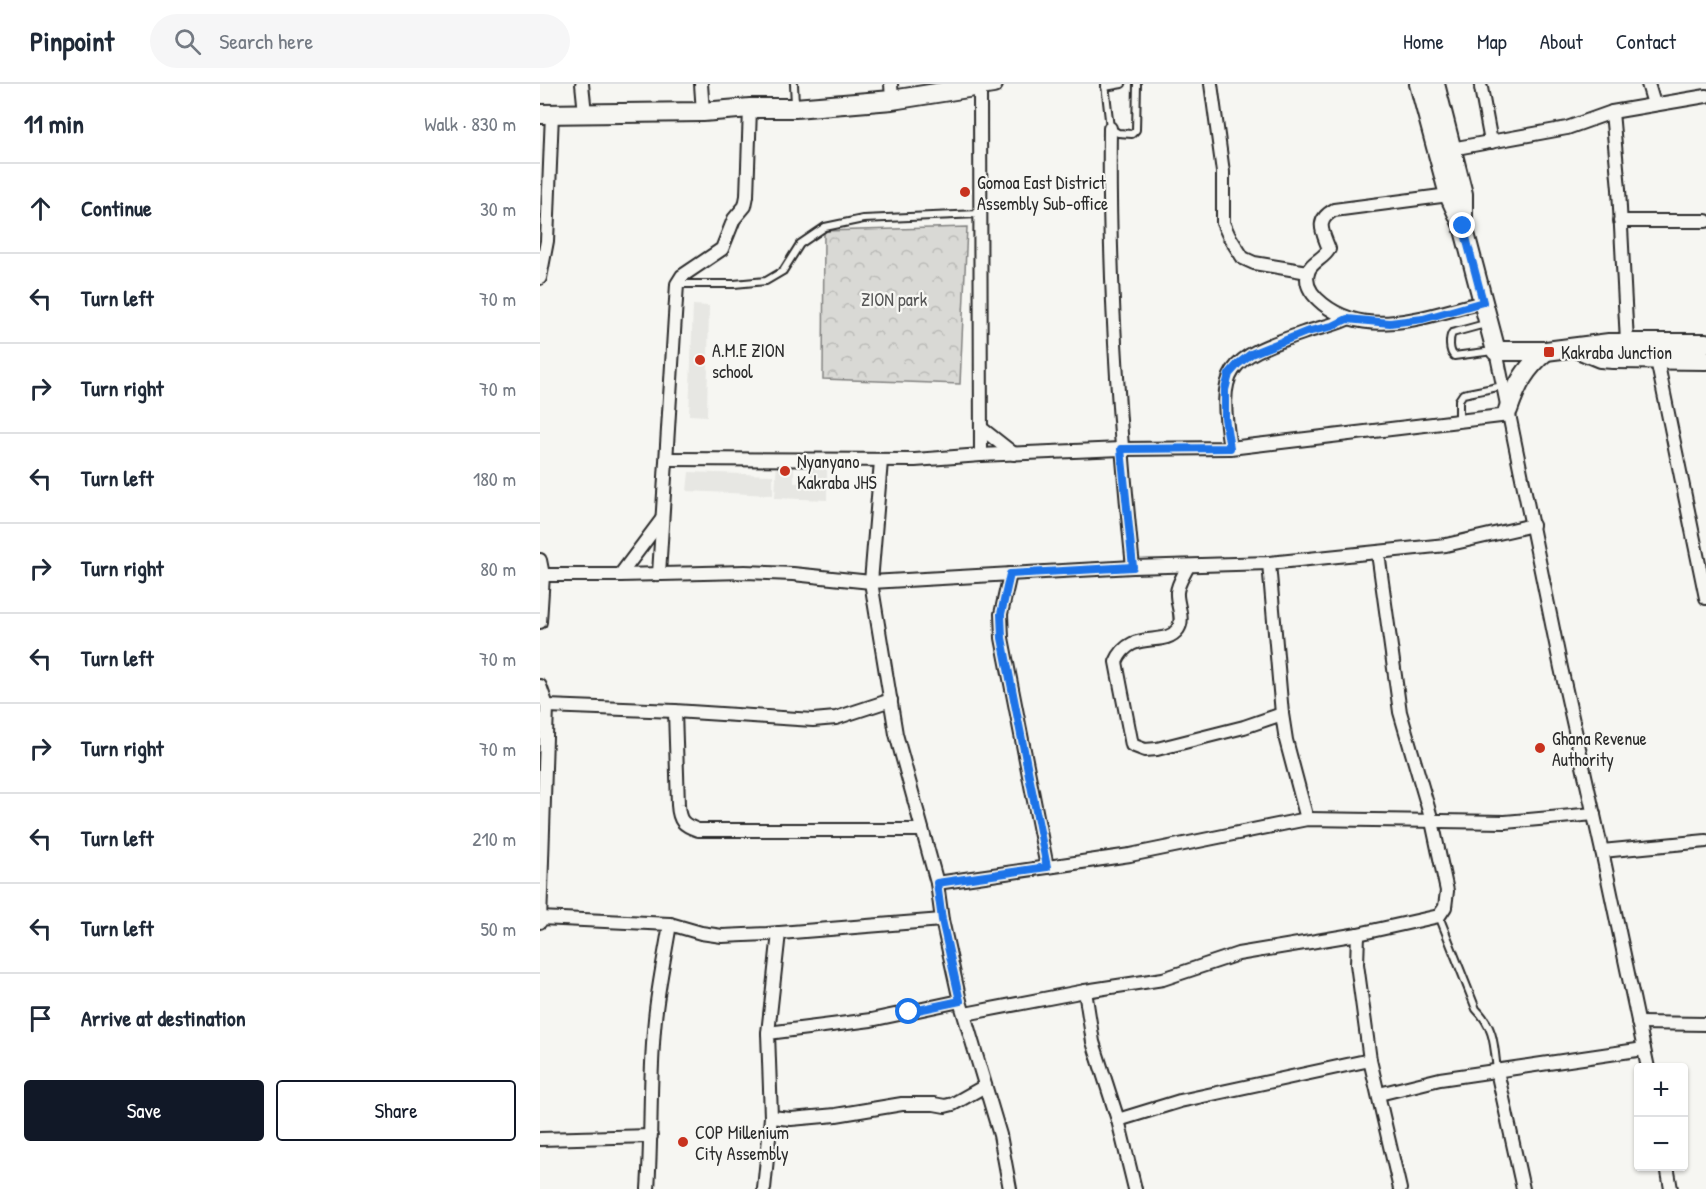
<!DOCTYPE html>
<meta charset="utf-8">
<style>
:root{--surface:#fff;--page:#f6f6f7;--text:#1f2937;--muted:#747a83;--line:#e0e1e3;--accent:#111827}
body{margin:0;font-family:"Patrick Hand",sans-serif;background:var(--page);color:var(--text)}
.controls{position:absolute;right:18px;bottom:18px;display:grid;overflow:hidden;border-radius:6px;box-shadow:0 2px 4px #0004}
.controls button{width:54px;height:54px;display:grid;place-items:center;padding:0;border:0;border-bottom:2px solid var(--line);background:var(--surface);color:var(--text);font:30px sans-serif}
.stop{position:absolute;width:18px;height:18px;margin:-14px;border:4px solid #1a73e8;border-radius:50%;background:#fff}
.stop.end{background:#1a73e8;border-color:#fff;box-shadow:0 2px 6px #0008}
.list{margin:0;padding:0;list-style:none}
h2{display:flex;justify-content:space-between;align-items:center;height:78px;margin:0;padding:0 24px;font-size:26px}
h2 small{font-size:20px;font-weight:400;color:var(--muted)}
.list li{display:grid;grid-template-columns:39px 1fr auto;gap:18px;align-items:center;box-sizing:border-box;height:90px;padding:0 24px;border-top:2px solid var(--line)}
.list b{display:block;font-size:22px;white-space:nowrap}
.list em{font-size:20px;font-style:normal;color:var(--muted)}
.actions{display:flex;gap:12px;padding:18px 24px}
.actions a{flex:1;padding:14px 0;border:2px solid var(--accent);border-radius:6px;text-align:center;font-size:21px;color:var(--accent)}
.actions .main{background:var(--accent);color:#fff}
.icon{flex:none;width:33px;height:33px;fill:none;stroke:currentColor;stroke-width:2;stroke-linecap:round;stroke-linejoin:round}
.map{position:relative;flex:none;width:1166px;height:1105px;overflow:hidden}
header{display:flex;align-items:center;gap:36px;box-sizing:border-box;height:84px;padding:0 30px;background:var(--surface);border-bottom:2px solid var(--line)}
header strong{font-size:28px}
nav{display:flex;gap:33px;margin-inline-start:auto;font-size:21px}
.search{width:420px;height:54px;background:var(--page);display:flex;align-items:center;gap:15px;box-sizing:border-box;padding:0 21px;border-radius:33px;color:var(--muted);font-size:22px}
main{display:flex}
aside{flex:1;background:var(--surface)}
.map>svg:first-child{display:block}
</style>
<header>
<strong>Pinpoint</strong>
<div class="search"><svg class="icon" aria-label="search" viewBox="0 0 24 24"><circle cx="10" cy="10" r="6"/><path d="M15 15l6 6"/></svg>Search here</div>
<nav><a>Home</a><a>Map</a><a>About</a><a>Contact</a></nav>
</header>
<main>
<aside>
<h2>11 min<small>Walk · 830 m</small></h2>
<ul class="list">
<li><svg class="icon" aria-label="ahead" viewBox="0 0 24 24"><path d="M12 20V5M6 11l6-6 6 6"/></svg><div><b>Continue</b></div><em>30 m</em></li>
<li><svg class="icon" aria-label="left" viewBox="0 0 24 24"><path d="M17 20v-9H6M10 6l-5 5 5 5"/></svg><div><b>Turn left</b></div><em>70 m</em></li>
<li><svg class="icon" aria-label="right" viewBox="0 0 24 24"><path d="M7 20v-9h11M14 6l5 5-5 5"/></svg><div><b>Turn right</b></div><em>70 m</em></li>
<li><svg class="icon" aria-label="left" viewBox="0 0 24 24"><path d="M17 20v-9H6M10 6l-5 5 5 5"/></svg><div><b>Turn left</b></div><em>180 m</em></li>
<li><svg class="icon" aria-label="right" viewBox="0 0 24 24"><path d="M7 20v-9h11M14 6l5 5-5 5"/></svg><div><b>Turn right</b></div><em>80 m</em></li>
<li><svg class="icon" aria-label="left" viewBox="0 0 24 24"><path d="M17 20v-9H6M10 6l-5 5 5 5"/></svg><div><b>Turn left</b></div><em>70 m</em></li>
<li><svg class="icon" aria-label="right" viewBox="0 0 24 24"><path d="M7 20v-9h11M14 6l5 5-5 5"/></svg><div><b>Turn right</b></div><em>70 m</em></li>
<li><svg class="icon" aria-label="left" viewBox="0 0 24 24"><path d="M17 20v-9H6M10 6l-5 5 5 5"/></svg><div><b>Turn left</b></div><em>210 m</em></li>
<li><svg class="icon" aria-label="left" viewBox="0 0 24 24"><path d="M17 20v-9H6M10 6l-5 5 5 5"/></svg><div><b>Turn left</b></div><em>50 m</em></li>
<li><svg class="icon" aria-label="arrive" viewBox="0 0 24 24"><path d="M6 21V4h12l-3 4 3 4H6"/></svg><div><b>Arrive at destination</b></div></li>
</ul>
<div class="actions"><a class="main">Save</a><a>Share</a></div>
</aside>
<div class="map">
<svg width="1166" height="1105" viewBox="0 0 1166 1105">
<defs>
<pattern id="park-crowns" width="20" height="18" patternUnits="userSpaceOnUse" patternTransform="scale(1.5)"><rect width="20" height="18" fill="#d9d9d5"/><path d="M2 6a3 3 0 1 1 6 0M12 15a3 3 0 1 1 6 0" fill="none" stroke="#babab7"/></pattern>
</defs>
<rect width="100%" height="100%" fill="#f6f6f2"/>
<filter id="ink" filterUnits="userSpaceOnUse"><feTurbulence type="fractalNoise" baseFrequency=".0167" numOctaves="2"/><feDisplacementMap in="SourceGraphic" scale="12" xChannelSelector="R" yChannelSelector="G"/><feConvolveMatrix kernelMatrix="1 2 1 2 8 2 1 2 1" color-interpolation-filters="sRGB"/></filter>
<g filter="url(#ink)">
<g fill="#e7e7e3">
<path d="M153,221L169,222L167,332L149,331Z"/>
<path d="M237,374L254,375V399L270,398L271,374L287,375V416L235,414Z"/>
<path d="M149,388L233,391V411L147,407Z"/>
</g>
<path fill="url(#park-crowns)" stroke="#828280" stroke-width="1.5" d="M427,143L420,300L283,295L284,147Z"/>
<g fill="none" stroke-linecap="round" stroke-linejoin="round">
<g stroke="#2b2b2b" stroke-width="10">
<g id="lane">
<path d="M254,0L255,20"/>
<path d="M565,0L570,44L578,49L592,50L596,46L597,0"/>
<path d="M565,3L582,0"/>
<path d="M137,200H194L226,197L243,187L260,160L285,143L323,135L439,130"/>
<path d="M945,240L912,249C909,255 909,267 914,272L953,267"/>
<path d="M919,336V316L923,310L963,302"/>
<path d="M899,832L936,925C955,944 954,962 957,987"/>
</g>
</g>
<g stroke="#2b2b2b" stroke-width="16">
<g id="street">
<path d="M42,0L45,29"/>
<path d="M161,0L163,28"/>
<path d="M351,0L352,16"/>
<path d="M671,0L683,88V139L689,152L703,174L714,179L768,188"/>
<path d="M1108,0L1114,20"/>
<path d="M440,2L441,371"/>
<path d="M941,4L951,58"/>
<path d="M1072,28L1079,105L1087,258"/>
<path d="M570,44C568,191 578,337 593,483"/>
<path d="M911,65L1027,44L1072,28L1166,12"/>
<path d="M909,111L794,126C774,137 783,148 789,165C784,175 770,178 768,189C764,202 773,212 783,220C829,257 892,230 943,218"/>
<path d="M1080,137H1166"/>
<path d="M0,194L7,157L12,29"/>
<path d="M956,267L1021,584L1062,767L1108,984"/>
<path d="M1117,276L1166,514"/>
<path d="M441,344L474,370"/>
<path d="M690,364C677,284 687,275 763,249C778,244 792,242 807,235"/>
<path d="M127,375L375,376L441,371L581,365L690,364L969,331"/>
<path d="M341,377L331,498L356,650L397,799L402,836L420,917L460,1051L470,1105"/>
<path d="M0,476L3,491L0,538"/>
<path d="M729,479L742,630L746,656L767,735"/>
<path d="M648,482C644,491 638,499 637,508C636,520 645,534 638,545C624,565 591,543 576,578L592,661L605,666L617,665L704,643L742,630"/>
<path d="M119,490L137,200L142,192L182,165L194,135L205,122L207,112L210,24"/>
<path d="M470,490L461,530L462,554L507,783"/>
<path d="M3,491H80L205,488L253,490L331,498L593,483L729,479L906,461L993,441"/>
<path d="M80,491L122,435"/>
<path d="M0,602L7,622L0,838"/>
<path d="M7,622L135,627L273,636L296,634L351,616"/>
<path d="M135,627L138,721C139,737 143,741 158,746H382"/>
<path d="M1062,767L1166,757"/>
<path d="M397,799L590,771L767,735L965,738L1054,730"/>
<path d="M0,834L130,840L161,849L182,852L227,850L402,836"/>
<path d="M818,850L817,880L830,976"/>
<path d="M545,907L553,958L578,1036L595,1105"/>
<path d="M425,930L545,907L623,895L698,870L818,850L899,832L905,823L907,807L892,737L860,628L838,469"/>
<path d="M1098,939L1166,940"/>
<path d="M228,949L239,849"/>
<path d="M957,987L983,1105"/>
<path d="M839,1010L900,995L1104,965"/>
<path d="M231,1033L251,1035L296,1031L362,1020H394L405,1022L413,1020L445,1002"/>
<path d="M578,1036L640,1017L830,976L860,1105"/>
<path d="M0,1055L111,1052"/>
<path d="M1127,1082L1131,1105"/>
<path d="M108,1105C112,1048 109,992 115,935C118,903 125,871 130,840"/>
<path d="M224,1105L231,1033L228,949L331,936L420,917"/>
</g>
</g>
<g stroke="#2b2b2b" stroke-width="22">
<g id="secondary">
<path d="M879,0L909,111L923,142L956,267H1006L1069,259H1166"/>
<path d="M895,0L923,110V134"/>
<path d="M0,30L163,28L210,24H255L352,16L453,0"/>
<path d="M1038,265L1060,274L1073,275L1166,276"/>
<path d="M968,326C977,300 985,285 1006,267"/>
</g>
</g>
<use href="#lane" stroke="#f6f6f2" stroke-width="6"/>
<use href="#street" stroke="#f6f6f2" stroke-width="12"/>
<use href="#secondary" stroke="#f6f6f2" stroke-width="18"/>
</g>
</g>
<g fill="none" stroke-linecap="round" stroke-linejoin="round" filter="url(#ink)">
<path stroke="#1a73e8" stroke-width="8" d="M369,928L420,917L402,836L397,799L507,783L462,554L461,530L470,490L593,483L581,365L690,364L685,334V306L689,290L698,280L711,270L766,248L793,242L807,235L850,239L883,235L943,218L923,142"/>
</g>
<g fill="#c8321e" stroke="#f6f6f2" stroke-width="2">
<circle cx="425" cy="108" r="6"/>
<rect x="1003" y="262" width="12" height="12" rx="3"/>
<circle cx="160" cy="276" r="6"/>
<circle cx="245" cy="387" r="6"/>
<circle cx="1000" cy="664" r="6"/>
<circle cx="143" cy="1058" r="6"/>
</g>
<g text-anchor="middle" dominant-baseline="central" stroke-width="4.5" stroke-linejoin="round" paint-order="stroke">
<g font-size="18" fill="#2b2b2b" stroke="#f6f6f2" text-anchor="start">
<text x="437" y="98">Gomoa East District<tspan x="437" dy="21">Assembly Sub-office</tspan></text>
<text x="172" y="266">A.M.E ZION<tspan x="172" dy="21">school</tspan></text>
<text x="1021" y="268">Kakraba Junction</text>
<text x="257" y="377">Nyanyano<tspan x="257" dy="21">Kakraba JHS</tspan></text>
<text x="1012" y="654">Ghana Revenue<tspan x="1012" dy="21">Authority</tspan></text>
<text x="155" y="1048">COP Millenium<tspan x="155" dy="21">City Assembly</tspan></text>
</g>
<g font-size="18" fill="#565656" stroke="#f6f6f2">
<text x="354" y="215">ZION park</text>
</g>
</g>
</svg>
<div class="controls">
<button>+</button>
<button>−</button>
</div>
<div class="stop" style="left:369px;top:928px"></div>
<div class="stop end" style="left:923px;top:142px"></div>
</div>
</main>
